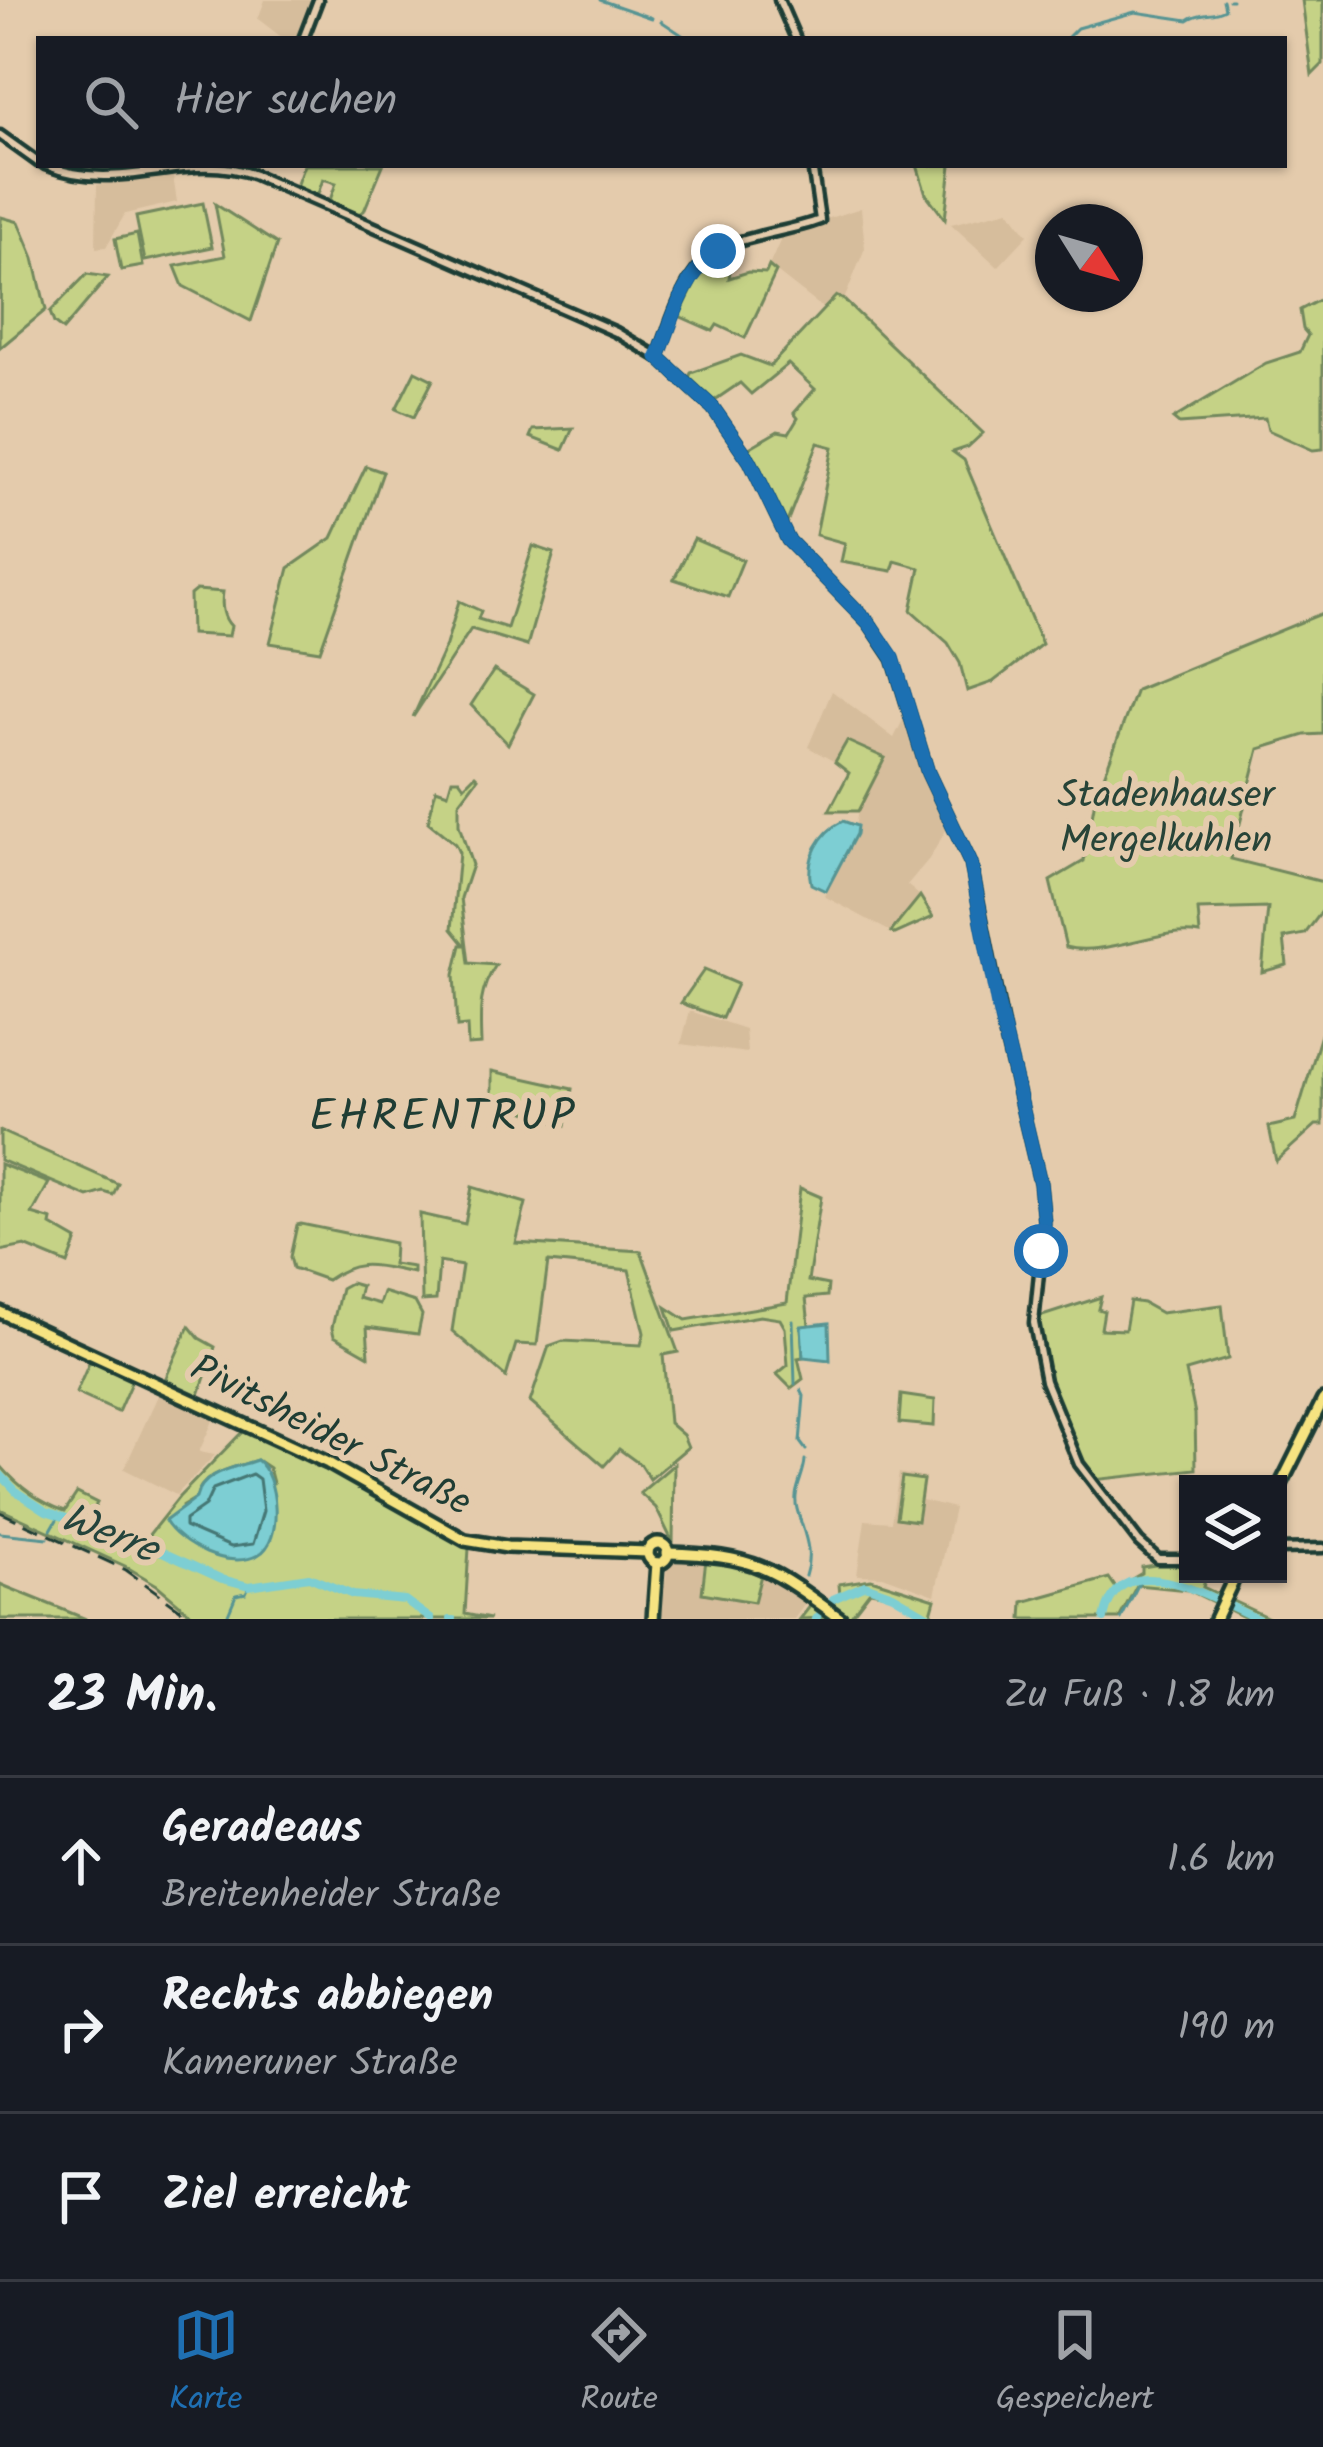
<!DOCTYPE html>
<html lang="de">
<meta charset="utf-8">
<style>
:root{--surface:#171b24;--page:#242831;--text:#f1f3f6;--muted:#9ea1a6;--line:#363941;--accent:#1f6fb2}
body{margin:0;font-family:Kalam,sans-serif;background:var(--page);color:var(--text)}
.controls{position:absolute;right:36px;bottom:36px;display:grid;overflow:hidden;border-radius:0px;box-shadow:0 3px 9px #0004}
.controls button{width:108px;height:108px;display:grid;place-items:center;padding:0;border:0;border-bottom:3px solid var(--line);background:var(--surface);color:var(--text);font:60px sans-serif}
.compass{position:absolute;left:1035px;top:204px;width:108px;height:108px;border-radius:50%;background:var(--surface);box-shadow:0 3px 9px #0004;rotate:127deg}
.stop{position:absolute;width:36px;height:36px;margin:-27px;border:9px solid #1f6fb2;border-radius:50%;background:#fff}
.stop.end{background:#1f6fb2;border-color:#fff;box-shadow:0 3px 12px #0008}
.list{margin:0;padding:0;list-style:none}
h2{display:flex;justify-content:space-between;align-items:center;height:156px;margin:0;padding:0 48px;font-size:51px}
h2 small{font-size:39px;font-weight:400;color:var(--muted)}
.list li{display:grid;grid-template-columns:78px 1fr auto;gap:36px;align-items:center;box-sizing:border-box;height:168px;padding:0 48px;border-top:3px solid var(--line)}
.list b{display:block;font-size:45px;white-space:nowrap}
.list p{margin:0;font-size:39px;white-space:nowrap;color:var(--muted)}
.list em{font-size:39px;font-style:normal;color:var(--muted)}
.icon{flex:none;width:66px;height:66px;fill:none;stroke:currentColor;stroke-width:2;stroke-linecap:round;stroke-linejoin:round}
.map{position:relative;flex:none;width:1323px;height:1619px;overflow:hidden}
.search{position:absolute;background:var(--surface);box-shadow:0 3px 9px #0004;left:36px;right:36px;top:36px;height:132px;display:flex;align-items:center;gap:30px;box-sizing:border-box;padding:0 42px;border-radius:0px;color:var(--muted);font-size:45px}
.sheet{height:660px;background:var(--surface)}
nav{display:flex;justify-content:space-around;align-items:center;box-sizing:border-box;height:168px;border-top:3px solid var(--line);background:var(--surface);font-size:33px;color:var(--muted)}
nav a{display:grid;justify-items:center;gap:6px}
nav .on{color:var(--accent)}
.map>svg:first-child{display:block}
</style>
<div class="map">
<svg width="1323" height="1619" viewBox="0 0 1323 1619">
<rect width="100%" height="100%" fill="#e4cbac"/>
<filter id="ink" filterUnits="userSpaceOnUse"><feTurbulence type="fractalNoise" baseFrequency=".00833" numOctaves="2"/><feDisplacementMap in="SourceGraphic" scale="24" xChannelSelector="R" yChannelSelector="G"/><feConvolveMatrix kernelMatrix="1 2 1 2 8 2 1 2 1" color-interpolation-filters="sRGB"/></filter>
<g filter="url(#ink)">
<g fill="#d6bd9c">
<path d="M265,0H313L299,39H284L258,19Z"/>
<path d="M173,176L177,202L125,214L106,247L96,248L97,185Z"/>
<path d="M861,208L865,248L844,300L836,296L824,309L769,266L780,241L779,234Z"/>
<path d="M1009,210L1028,235L998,267L951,224Z"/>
<path d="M832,691L894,738L906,714L925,780L948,827L929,859L907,885L920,896L891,932L824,896L852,842L858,811L885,758L847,741L835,762L808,747Z"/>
<path d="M690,1011L745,1029L747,1053L681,1044Z"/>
<path d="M161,1389L216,1414L199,1452L215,1455L176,1495L124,1469Z"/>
<path d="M899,1473L925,1478L922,1500L954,1508L935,1595L883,1576L857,1575L865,1520L891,1522Z"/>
<path d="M706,1559L703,1593L755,1588L762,1571L807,1601L794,1619H659L668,1563Z"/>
</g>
<g fill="#c5d286" stroke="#72885d" stroke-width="3" fill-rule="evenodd">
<path d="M1302,0H1323V64L1312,75Z"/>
<path d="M304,165H383L364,211L356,215L329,203L336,183L323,179L317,197L295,189Z"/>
<path d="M917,165H951L945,219L926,194Z"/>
<path d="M203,203L212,247L145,261L136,217Z"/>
<path d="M215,204L277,244L251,321L183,286L175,266L225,256Z"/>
<path d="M1,217L19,222L34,258L46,310L0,348Z"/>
<path d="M137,234L143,266L121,270L115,239Z"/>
<path d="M734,247L729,278L748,272L766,273L769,266L776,272L745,338L717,325L713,331L679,316L703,268Z"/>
<path d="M87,274L108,277L63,330L54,323L50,312Z"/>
<path d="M836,296L844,300L983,433L968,447L953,452L964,460L1042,644L993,682L967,691L960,663L948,643L911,610L920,568L895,561L892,571L841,562L845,543L816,535L833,447L818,443L786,525L749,448L778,431L789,433L798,418L794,413L815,389L788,364L751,394L740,383L712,402L689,378L691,373L741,355L770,366Z"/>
<path d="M1323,298V449L1313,450L1268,430L1265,418L1179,424L1173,419L1266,363L1300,352L1308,335L1303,329L1300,310Z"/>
<path d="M415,371L433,380L414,417L396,409Z"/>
<path d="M573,428L563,450L530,437L533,430Z"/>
<path d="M366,466L383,472L320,651L270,643L289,568L332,538Z"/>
<path d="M694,539L743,560L728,597L674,579Z"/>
<path d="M533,546L554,553L527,646L471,629L413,717L446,645L459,601L481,611L478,619L507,628Z"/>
<path d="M196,590L223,592C221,605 222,617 231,626L229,636L191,634L190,595Z"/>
<path d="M1323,613V734L1305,735L1259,749L1231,859L1323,882V910L1305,934L1284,938L1287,965L1262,972L1268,908L1198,910L1200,934C1162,926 1104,958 1066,947L1050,881L1084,861L1095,800L1136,690Z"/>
<path d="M494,670L534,694L508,744L471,705Z"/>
<path d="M847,741L885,758L858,811H829L849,773L835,762Z"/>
<path d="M475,775L478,778L459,803V825L472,865L461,898L469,963L496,965C478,991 480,1013 481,1044L468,1045L467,1026L457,1027L454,975L461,945H465L452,929L459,853L455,844L428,822L436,789L448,793L452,779H459L464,786Z"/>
<path d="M920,896L933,917L895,934L891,932Z"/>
<path d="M704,970L737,984L722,1018L681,1003Z"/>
<path d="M1323,1028V1125H1316L1276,1161L1269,1127L1295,1121Z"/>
<path d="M492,1071L572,1089L565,1126L492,1100Z"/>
<path d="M0,1131L118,1184L113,1195L104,1192L88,1197L0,1160Z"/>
<path d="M0,1164L49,1183L32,1214L52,1220L51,1225L77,1240L68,1264L25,1246L0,1251Z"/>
<path d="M472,1187L526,1203L516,1243L641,1251L678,1352L663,1355L669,1423L683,1435L688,1447L650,1479L641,1465L619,1449L604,1466L530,1402L549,1346L563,1341L641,1345L644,1333L629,1270L548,1262L537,1345L516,1344L506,1377L452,1331L462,1266L439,1262L436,1300L422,1301L420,1214L465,1224Z"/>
<path d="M800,1188L821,1197L808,1281L828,1285L827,1296L806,1298L809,1325L801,1327L803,1357L798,1358L803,1379L791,1388L777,1374L788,1365L785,1328L780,1319L760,1316L674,1331L666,1307L686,1320L787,1303Z"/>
<path d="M301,1224L394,1243L393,1264L413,1267V1273C376,1266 359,1257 327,1280L293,1268L290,1257L297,1225Z"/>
<path d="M350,1283L361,1286L358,1298L379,1304L383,1292L415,1302L422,1315L418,1334L367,1327L369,1356L334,1336L332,1328L341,1288Z"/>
<path d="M1101,1297L1098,1309L1104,1311L1101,1329L1125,1330L1130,1301L1143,1303L1161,1313L1222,1305L1228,1359L1186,1371L1195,1414L1196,1469L1093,1480C1059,1436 1043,1372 1036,1318Z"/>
<path d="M189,1326L199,1338L215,1347L198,1398L164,1382Z"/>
<path d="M90,1361L132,1380L118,1412L76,1393Z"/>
<path d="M901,1395L935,1400L934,1426L899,1423Z"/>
<path d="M245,1429L328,1465L469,1548L465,1614L490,1619H197L157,1585L125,1566L0,1509V1465C18,1486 38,1502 65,1511L77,1493L97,1503L89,1518L144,1541L179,1497ZM257,1460L269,1468L273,1483L181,1507L196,1498C201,1472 234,1468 257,1460Z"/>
<path d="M674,1464L673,1543L656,1508L640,1493Z"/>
<path d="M902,1477L923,1480L917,1521L896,1518Z"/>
<path d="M706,1559L762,1571L754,1602L702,1593Z"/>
<path d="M1188,1560V1574H1207L1203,1587L1271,1619H1248L1188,1590L1137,1585L1119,1619H1022L1023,1602L1109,1578L1116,1588L1142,1573V1567Z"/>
<path d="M871,1579L935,1599L930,1617L893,1595L870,1591L850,1617L800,1619L811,1605L823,1613L840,1596L839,1584Z"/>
<path d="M0,1584L7,1587L86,1619H0Z"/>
</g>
<g fill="#7dced3" stroke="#579493" stroke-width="3">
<path d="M843,821L857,826L856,834L826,891L811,884C805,859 820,832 843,821Z"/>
<path d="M829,1323L830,1360L803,1357L801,1326Z"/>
<path d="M257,1460C278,1475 284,1542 258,1555C230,1571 179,1545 165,1521L196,1498C202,1472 234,1468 257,1460Z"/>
</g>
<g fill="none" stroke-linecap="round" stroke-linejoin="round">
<path stroke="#457774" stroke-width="3" d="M252,1474L259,1479L263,1511L253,1544L231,1547L185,1527V1520L205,1506L213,1489Z"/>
<g stroke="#579493" stroke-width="3">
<path d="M600,0L652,18"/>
<path d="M1229,0H1232"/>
<path d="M661,21L688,39"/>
<path d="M1066,39L1077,28L1135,12L1188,20C1201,11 1213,16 1225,9L1223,0"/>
<path d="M793,1321L795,1384"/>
<path d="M801,1390L804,1396L800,1442L806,1450"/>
<path d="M51,1530L59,1516"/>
<path d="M0,1533L48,1538"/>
<path d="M805,1576C814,1550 803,1532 797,1509C792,1491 804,1477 805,1460"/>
<path d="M226,1619L236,1595L246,1593L249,1586"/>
<path d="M1121,1619L1141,1579"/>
</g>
<path stroke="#7dced3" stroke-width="6" d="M450,1619H454"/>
<g stroke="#7dced3" stroke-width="8">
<path d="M0,1474L17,1492L46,1511L149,1546L222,1579L249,1586L309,1577L353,1595L405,1600L431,1619"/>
<path d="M816,1619L833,1599L865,1585L893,1595L934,1619"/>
<path d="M1104,1619C1119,1539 1216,1601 1258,1619"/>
</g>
<g stroke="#1f3d34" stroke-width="15">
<g id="minor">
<path d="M779,0L796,39"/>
<path d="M303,39L318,0"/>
<path d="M0,135L39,163"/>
<path d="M45,165C124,196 184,149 255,175L616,332L658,357L713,408L750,461L788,540L869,623L893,659L928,773L971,864L1005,1036L1040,1183L1044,1223L1034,1323L1045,1381L1079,1464L1139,1542L1158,1559H1188"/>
<path d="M658,357C673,318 685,264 727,246C756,234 790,231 820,220L812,165"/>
<path d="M1278,1549L1323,1548"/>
</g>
</g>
<g stroke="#1f3d34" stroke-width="18">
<g id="major">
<path d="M0,1312L328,1463L465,1540L507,1547L648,1552"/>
<path d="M1278,1490L1323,1400"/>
<circle cx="658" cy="1553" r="10"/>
<path d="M667,1553C755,1555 772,1568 841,1619"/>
<path d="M653,1619L657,1563"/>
<path d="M1215,1619L1236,1574"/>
</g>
</g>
<use href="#minor" stroke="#e4cbac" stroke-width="6"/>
<use href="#major" stroke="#f6e381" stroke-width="9"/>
<path stroke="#1f3d34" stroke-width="3" stroke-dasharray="18 9" stroke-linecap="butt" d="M0,1512L126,1570L194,1619"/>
</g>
</g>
<g fill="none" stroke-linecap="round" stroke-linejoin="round" filter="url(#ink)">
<path stroke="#1f6fb2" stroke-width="15" d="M718,251C683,274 673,320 658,357L713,408L750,461L788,540L869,623L893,658L928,773L971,864L998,1006L1040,1183L1044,1223L1041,1251"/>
</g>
<g text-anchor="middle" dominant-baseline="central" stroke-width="12" stroke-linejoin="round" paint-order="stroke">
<g font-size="39" fill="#274438" stroke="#e4cbac">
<text x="1166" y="797">Stadenhauser<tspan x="1166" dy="45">Mergelkuhlen</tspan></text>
</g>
<g font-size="39" fill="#1f3d34" stroke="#e4cbac">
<text transform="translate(330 1437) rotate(27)">Pivitsheider Straße</text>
</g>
<g font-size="42" font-style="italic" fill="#24443c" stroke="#e4cbac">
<text transform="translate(109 1535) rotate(21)">Werre</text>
</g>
<g font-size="45" letter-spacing="3" fill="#1f3d34" stroke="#e4cbac">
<text x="443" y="1118">EHRENTRUP</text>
</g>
</g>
</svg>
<div class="controls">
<button><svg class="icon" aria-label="layers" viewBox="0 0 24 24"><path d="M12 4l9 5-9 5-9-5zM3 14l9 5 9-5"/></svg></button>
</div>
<svg class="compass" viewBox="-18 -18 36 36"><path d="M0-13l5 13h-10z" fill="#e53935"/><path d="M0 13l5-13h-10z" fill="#9ea1a6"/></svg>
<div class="stop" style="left:1041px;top:1251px"></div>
<div class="stop end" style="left:718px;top:251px"></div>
<div class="search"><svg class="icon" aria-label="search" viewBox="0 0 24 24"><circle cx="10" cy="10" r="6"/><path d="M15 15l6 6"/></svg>Hier suchen</div>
</div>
<section class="sheet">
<h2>23 Min.<small>Zu Fuß · 1.8 km</small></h2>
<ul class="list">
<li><svg class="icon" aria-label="ahead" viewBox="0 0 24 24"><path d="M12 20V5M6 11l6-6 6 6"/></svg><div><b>Geradeaus</b><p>Breitenheider Straße</p></div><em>1.6 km</em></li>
<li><svg class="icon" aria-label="right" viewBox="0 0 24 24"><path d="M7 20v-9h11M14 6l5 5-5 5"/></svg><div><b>Rechts abbiegen</b><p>Kameruner Straße</p></div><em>190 m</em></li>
<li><svg class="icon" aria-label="arrive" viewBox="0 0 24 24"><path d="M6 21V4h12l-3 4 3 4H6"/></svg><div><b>Ziel erreicht</b></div></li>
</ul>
</section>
<nav>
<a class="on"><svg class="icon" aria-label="map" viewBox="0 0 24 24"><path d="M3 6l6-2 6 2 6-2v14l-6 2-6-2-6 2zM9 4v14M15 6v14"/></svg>Karte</a>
<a><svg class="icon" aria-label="directions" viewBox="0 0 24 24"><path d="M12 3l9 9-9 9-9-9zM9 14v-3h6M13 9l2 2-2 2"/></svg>Route</a>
<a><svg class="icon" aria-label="saved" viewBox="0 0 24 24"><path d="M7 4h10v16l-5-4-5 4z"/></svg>Gespeichert</a>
</nav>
